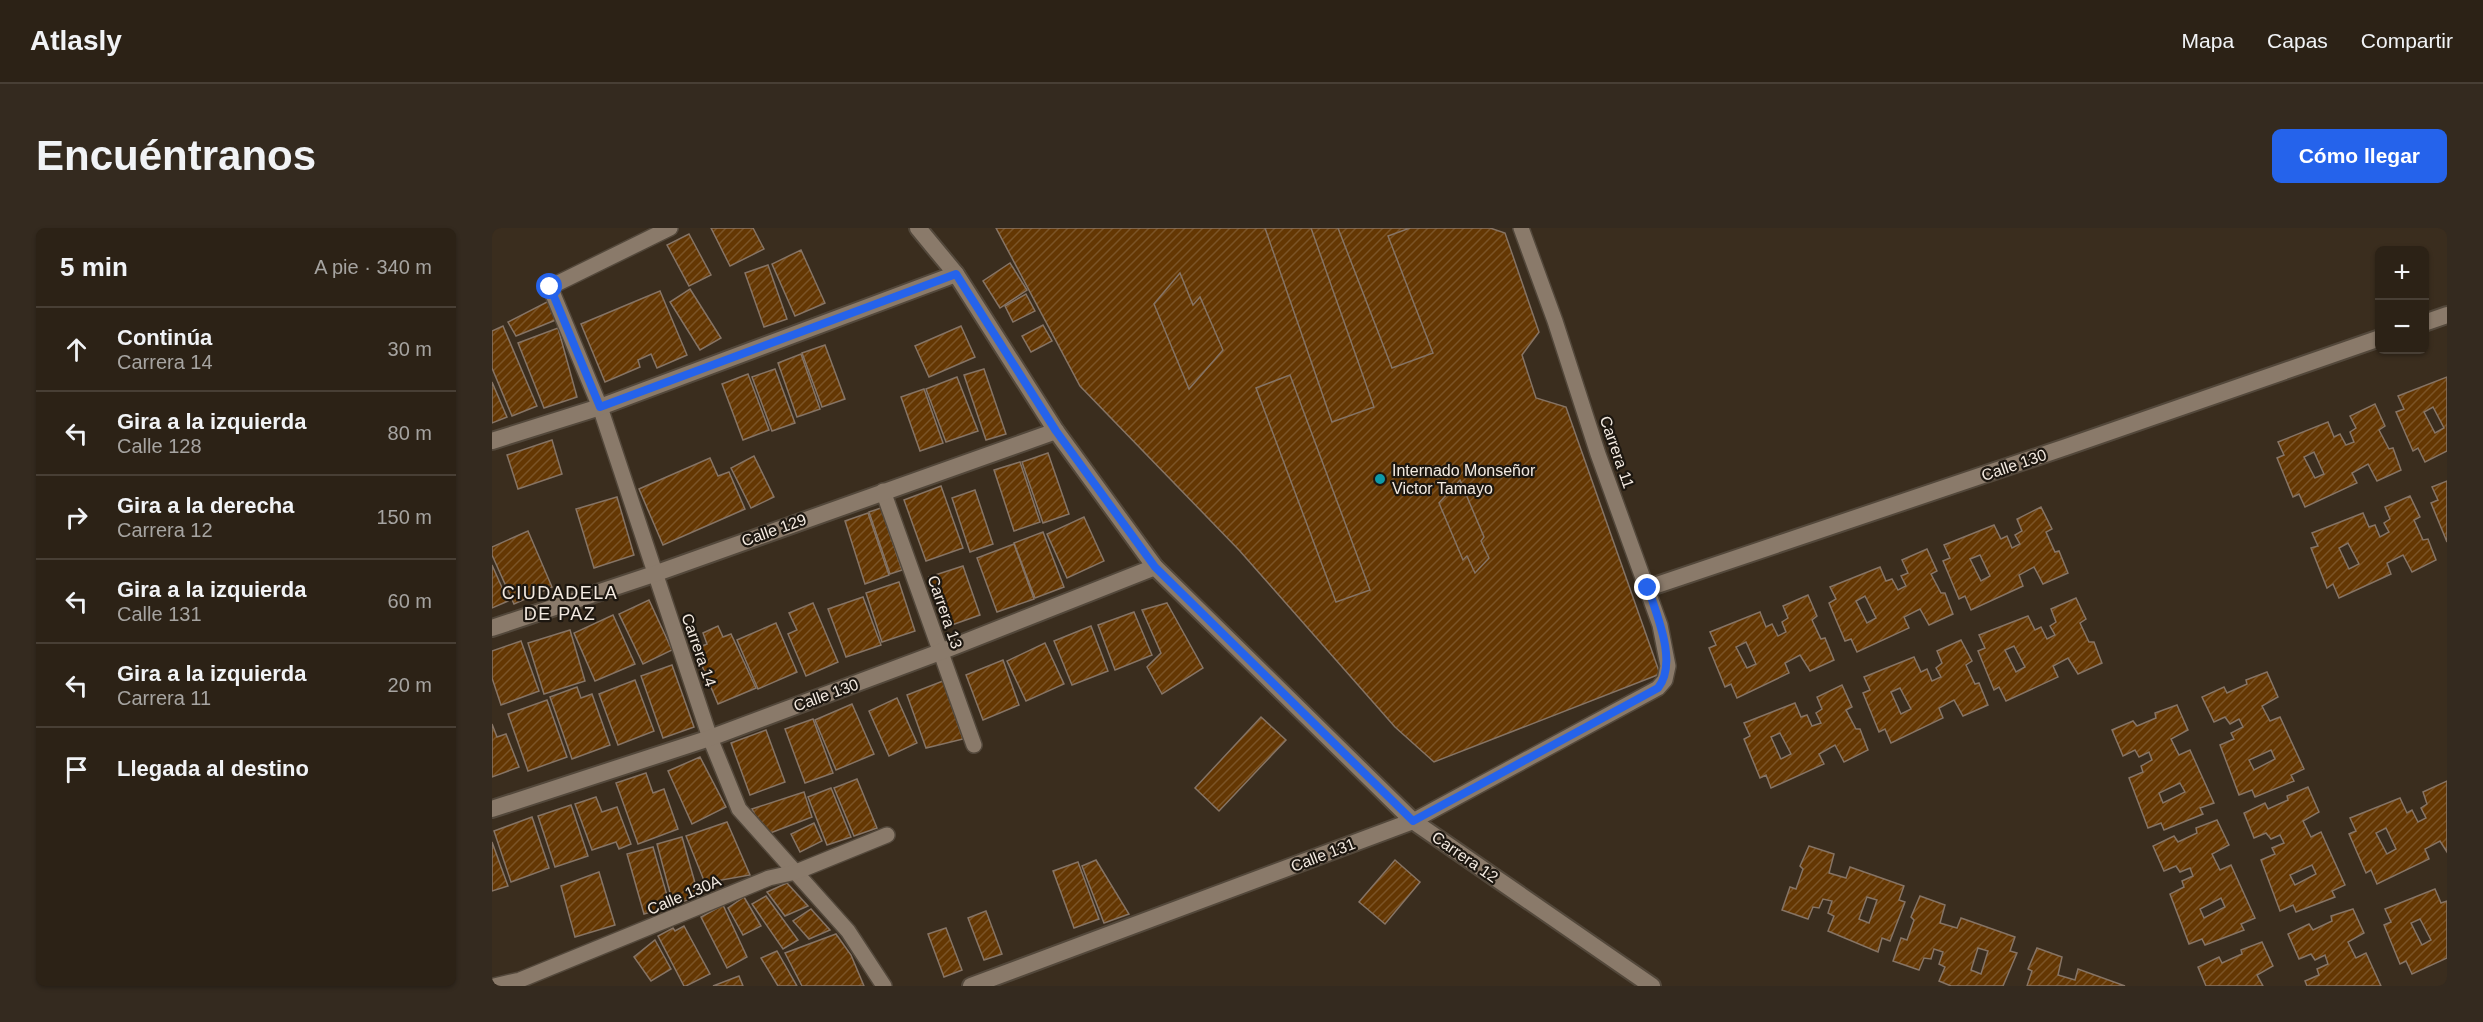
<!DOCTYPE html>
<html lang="es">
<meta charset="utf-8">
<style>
:root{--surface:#2c2216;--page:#342a1f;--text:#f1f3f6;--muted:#a6a4a1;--line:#483f35;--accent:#2563eb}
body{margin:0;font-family:Helvetica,sans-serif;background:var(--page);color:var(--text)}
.controls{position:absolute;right:18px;top:18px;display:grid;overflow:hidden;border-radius:9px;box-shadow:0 2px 4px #0004}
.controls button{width:54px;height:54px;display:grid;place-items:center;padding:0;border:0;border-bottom:2px solid var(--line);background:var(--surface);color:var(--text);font:30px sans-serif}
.stop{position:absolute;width:18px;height:18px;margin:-14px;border:4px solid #2563eb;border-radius:50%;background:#fff}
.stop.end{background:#2563eb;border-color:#fff;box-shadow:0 2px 6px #0008}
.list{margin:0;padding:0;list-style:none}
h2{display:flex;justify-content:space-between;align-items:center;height:78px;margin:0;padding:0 24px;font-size:26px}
h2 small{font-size:20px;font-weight:400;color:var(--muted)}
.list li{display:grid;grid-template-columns:39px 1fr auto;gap:18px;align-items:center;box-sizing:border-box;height:84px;padding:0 24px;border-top:2px solid var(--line)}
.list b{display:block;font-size:22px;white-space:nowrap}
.list p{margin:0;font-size:20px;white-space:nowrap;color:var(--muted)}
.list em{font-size:20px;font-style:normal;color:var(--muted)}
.icon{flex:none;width:33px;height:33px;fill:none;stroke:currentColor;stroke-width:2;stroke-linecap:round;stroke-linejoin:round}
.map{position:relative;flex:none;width:1955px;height:758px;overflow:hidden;border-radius:9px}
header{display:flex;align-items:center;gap:36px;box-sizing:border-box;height:84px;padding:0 30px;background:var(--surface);border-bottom:2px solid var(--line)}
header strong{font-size:28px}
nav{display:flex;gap:33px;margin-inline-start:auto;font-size:21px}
.intro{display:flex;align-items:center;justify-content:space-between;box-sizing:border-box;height:144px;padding:0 36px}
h1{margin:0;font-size:42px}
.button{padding:15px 27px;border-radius:9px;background:var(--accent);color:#fff;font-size:21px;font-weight:700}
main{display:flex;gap:36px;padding:0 36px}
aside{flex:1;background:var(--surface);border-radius:9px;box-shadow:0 2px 4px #0004}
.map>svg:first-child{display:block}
</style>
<header>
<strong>Atlasly</strong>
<nav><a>Mapa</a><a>Capas</a><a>Compartir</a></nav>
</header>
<div class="intro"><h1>Encuéntranos</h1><a class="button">Cómo llegar</a></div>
<main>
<aside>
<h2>5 min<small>A pie · 340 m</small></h2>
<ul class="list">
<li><svg class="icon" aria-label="ahead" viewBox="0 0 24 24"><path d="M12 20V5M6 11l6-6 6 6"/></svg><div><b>Continúa</b><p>Carrera 14</p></div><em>30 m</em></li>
<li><svg class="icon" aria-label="left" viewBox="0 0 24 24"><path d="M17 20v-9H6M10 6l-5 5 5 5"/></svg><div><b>Gira a la izquierda</b><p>Calle 128</p></div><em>80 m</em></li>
<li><svg class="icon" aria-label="right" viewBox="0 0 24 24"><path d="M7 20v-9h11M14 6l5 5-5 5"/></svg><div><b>Gira a la derecha</b><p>Carrera 12</p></div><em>150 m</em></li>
<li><svg class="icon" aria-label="left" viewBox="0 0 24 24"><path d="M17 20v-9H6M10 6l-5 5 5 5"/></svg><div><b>Gira a la izquierda</b><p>Calle 131</p></div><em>60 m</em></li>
<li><svg class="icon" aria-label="left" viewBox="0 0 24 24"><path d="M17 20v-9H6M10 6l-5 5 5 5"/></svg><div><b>Gira a la izquierda</b><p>Carrera 11</p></div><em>20 m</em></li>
<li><svg class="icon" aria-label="arrive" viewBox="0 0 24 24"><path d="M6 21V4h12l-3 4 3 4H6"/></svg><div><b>Llegada al destino</b></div></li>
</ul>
</aside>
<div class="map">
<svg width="1955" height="758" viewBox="0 0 1955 758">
<defs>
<pattern id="building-hatch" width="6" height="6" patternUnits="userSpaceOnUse" patternTransform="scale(1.5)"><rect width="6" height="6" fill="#643703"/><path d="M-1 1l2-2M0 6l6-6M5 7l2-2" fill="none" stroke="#7b5427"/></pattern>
</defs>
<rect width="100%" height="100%" fill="#3a2d1e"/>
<g fill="url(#building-hatch)" stroke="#867465" stroke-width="1.5" fill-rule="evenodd">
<path d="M219,0H261L272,21L238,38Z"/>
<path d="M504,0H998L1013,5L1047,104L1030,127L1044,170L1074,179L1168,446L942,534L903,499L747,322L588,158Z"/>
<path d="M773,0H819L882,179L840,194Z"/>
<path d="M846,0H918L896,8L941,125L900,140Z"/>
<path d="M197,6L219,47L197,58L175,17Z"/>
<path d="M309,22L333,75L303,88L280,36Z"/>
<path d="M518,35L535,62L508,80L491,53Z"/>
<path d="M276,37L295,91L272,99L253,45Z"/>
<path d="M688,45L701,77L708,69L731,122L697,161L662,76Z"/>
<path d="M198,61L229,110L208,122L178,74Z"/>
<path d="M168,63L195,127L165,140L159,126L146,132L148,139L113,154L89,96Z"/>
<path d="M534,66L543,83L521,94L513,78Z"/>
<path d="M57,73L66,91L24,108L16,94Z"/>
<path d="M551,97L560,113L539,124L530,108Z"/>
<path d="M11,98L45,178L20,188L0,140V103Z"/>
<path d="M469,98L483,129L437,149L423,118Z"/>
<path d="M66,100L85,169L52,180L26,115Z"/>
<path d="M333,117L353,171L330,179L310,125Z"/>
<path d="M309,126L328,181L305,189L286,135Z"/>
<path d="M283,141L303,195L280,203L260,149Z"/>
<path d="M492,141L514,206L494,212L472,147Z"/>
<path d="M256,146L277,202L251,212L230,156Z"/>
<path d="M798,147L878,362L844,374L764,160Z"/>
<path d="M465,149L486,203L454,214L434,161Z"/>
<path d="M1955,149V223L1933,234L1926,220L1921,223L1904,184L1912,181L1906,168ZM1941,179L1952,200L1943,205L1932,184Z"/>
<path d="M0,154L15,189L0,195Z"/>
<path d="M432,161L451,215L428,223L409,169Z"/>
<path d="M1883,176L1893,198L1887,202L1897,221L1901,220L1909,242L1885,253L1876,236L1860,245L1865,255L1813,279L1807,266L1801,269L1785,230L1792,227L1786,214L1836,194L1842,209L1848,206L1854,217L1862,214L1858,204L1864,200L1858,188ZM1822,224L1832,246L1823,250L1812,229Z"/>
<path d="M60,212L70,246L26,261L15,227Z"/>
<path d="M556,225L577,286L551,295L530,234Z"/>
<path d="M262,228L282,269L259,280L239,240Z"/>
<path d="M218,230L226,248L237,244L253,281L171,317L147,261Z"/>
<path d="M528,234L548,294L522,303L502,242Z"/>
<path d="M968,252L992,309L989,313L997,330L983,345L975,328L971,332L947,275Z"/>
<path d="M1955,253V314L1939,275L1946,272L1940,259Z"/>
<path d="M449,258L471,320L434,333L412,272Z"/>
<path d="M483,262L501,316L478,324L460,270Z"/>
<path d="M1918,268L1928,289L1922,292L1931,312L1936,311L1944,332L1920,344L1911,327L1895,335L1899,346L1847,370L1841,356L1835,360L1819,320L1826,318L1820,305L1871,285L1877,299L1883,297L1888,309L1897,304L1892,295L1898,291L1893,279ZM1856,315L1867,336L1857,341L1847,320Z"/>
<path d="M125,269L142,327L102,340L84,281Z"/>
<path d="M1549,279L1560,301L1554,304L1563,324L1567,323L1576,345L1551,356L1542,339L1527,347L1531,358L1479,382L1473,368L1467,371L1451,333L1458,330L1452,317L1502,297L1509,311L1515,308L1520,320L1528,316L1523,307L1530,303L1525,291ZM1488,327L1498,348L1489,353L1478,331Z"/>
<path d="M389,280L410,342L398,346L377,284Z"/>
<path d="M376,285L397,347L373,356L353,293Z"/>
<path d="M592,289L612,333L575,350L555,306Z"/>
<path d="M36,303L60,359L22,376L0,327V319Z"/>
<path d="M551,304L572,359L543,370L522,315Z"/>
<path d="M522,316L542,371L505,384L485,330Z"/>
<path d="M1435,321L1445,343L1439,346L1449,365H1453L1461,386L1437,397L1428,381L1412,389L1417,400L1365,424L1359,411L1353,413L1337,375L1344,371L1338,359L1388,339L1394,353L1400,351L1406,362L1414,358L1409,348L1416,345L1410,332ZM1373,368L1384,390L1375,395L1364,373Z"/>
<path d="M0,337L16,373L0,380Z"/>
<path d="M471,338L488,387L454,399L437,349Z"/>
<path d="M407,354L423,403L390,414L374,365Z"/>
<path d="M1316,367L1325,388L1320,392L1329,411L1333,410L1342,432L1318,443L1308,427L1293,435L1297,445L1245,470L1239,456L1233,459L1217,420L1224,417L1218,404L1268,384L1274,399L1280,396L1286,408L1294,404L1290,394L1296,390L1291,378ZM1254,414L1264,436L1255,440L1244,419Z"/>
<path d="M371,369L389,417L354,429L336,381Z"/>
<path d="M1584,370L1594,391L1588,395L1597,414H1602L1610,435L1586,446L1576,430L1561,438L1566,449L1514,473L1507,459L1502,462L1486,423L1493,420L1487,407L1536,388L1543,402L1549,399L1555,411L1563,407L1558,398L1564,394L1559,381ZM1522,418L1533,439L1524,444L1513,422Z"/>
<path d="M157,372L180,422L151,436L127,386Z"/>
<path d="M321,375L346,434L314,448L296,406L305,402L297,385Z"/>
<path d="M675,375L711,440L670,466L655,439L669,425L650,382Z"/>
<path d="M642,384L660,427L623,442L606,397Z"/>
<path d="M121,387L143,436L103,453L82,405Z"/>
<path d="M284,395L305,444L266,461L245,412Z"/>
<path d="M226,398L231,409L239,406L264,460L226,476L203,421L215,416L211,405Z"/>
<path d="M599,398L616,443L580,457L562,413Z"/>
<path d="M78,402L93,453L52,466L36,415Z"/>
<path d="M1469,412L1480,433L1474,437L1483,456L1487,455L1496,477L1471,488L1462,472L1447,480L1451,490L1399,515L1393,501L1387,504L1371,465L1378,462L1372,449L1422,429L1429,444L1435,441L1440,453L1449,449L1444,440L1450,435L1445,423ZM1408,460L1419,481L1409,486L1399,464Z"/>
<path d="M29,413L47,463L9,477L0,450V423Z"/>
<path d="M553,415L572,456L534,473L515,433Z"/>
<path d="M511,432L527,477L491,492L474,447Z"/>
<path d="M180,437L202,499L171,510L149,448Z"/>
<path d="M1775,444L1786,469L1770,478L1778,493L1788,489L1812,541L1799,547L1802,553L1763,569L1760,562L1747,567L1728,517L1742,511L1739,505L1751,499L1747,491L1738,496L1733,489L1722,494L1710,469L1732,459L1735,465L1755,456L1754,452ZM1779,522L1783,531L1762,542L1757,532Z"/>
<path d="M143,452L162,503L126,517L107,466Z"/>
<path d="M451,453L471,511L434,520L415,467Z"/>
<path d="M1350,457L1360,479L1354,482L1364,501H1368L1376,522L1352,534L1343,517L1327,526L1332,536L1279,560L1274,547L1268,550L1252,511L1258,508L1252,495L1303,475L1309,489L1315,487L1320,498L1329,495L1324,485L1330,481L1325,469ZM1288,505L1299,526L1289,531L1279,509Z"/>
<path d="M85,459L89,470L100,466L118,517L80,531L58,469Z"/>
<path d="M405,470L425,515L397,528L377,483Z"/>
<path d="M55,472L75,529L36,543L16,486Z"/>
<path d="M360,476L382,526L344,542L323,492Z"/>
<path d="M1685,477L1696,502L1679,511L1687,527L1698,522L1722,575L1708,580L1711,586L1672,602L1669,595L1656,600L1637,550L1651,544L1649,538L1660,532L1657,524L1647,529L1643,522L1631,528L1620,502L1641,493L1645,498L1664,490L1663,485ZM1688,555L1693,564L1671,575L1667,565Z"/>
<path d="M769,489L794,512L727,583L703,560Z"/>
<path d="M321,491L341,545L313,555L293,501Z"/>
<path d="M0,496L5,509L14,506L27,539L0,549Z"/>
<path d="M274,502L293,554L258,567L239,515Z"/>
<path d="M208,529L234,579L200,596L176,543Z"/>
<path d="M154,545L161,565L172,561L186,601L146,616L124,555Z"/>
<path d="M365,551L385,600L362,608L342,560Z"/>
<path d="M1955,553V624L1948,613L1933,621L1937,631L1885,656L1879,642L1874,645L1857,606L1864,603L1858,590L1908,570L1915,585L1920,582L1926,594L1934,590L1929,580L1935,576L1931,564ZM1894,600L1904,621L1895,626L1884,605Z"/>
<path d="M1816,559L1827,584L1811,593L1819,609L1829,604L1853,657L1840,663L1843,669L1804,684L1801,677L1788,683L1769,632L1783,626L1780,620L1792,615L1788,607L1779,611L1774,605L1762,610L1752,585L1773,575L1776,581L1796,572L1795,568ZM1820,637L1824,646L1803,657L1798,647Z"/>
<path d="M339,560L359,609L335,617L316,569Z"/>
<path d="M312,564L320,589L273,607L260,581Z"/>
<path d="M104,569L110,584L125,579L139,616L127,621L124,614L100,622L83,576Z"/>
<path d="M79,577L96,628L63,639L46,588Z"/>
<path d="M40,589L57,640L19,654L2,603Z"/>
<path d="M1725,592L1737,617L1720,626L1728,642L1739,637L1763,690L1749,696L1752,702L1713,717L1710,711L1697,716L1678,666L1692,659L1690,653L1701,648L1698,640L1688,644L1684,638L1672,643L1661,618L1682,608L1686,614L1705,605L1704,600ZM1729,670L1733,679L1712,690L1708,681Z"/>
<path d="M235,594L258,647L213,655L194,608Z"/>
<path d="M322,595L330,613L308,624L299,606Z"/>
<path d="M190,609L207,669L181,676L165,616Z"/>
<path d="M0,614L16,658L0,663Z"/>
<path d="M1317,618L1342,626L1337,645L1354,650L1358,639L1412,658L1407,672L1413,674L1398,713L1390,710L1386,724L1336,703L1342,688L1336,685L1340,673L1331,671L1327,680L1321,679L1316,691L1290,682L1298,659L1304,661L1311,641L1308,638ZM1375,669L1385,672L1377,695L1367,691Z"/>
<path d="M161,619L178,678L152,686L135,626Z"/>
<path d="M604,632L637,686L612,695L590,638Z"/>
<path d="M903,632L928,654L893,696L867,674Z"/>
<path d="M586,634L607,691L582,700L561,643Z"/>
<path d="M107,644L123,697L83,709L69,658Z"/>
<path d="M295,655L316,678L293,688L275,664Z"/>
<path d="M1943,661L1949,675L1955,673V730L1920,746L1914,733L1908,736L1892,697L1899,694L1893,681ZM1928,691L1939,712L1930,717L1919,695Z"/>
<path d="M274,668L306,712L291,721L260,676Z"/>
<path d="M1428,668L1453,677L1448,695L1465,700L1469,690L1523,709L1518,723L1525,725L1511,758H1459L1447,753L1453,739L1447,736L1451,724L1442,721L1439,731L1432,730L1427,742L1401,733L1409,710L1415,712L1422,692L1419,689ZM1486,720L1496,723L1489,746L1479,742Z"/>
<path d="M252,669L269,698L251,707L236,680Z"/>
<path d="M231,677L255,729L235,740L209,689Z"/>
<path d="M319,681L338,702L317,711L301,693Z"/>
<path d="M1861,681L1872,705L1856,714L1864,730L1874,725L1889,758H1815L1813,753L1827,747L1825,741L1836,736L1833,727L1823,732L1819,726L1807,731L1796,706L1817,696L1821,702L1840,693L1839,688Z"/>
<path d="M494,683L510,726L492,732L476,690Z"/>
<path d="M192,698L218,746L194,758H192L166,708L181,700L183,703Z"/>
<path d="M454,700L470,742L452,749L436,706Z"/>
<path d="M344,706L359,727L372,758H310L293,725Z"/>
<path d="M163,712L179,741L159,753L142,729Z"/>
<path d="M1770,714L1781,738L1765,747L1771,758H1714L1706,739L1727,729L1730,735L1750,726L1749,722Z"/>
<path d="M1545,720L1570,729L1566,747L1583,752L1586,741L1633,758H1535L1540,743L1536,741Z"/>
<path d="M285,723L305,758H286L269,730Z"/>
<path d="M247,748L251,758H221Z"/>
</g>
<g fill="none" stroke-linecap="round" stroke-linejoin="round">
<g stroke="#53483b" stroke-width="18">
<g id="service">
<path d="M178,0L58,59L108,179L218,510L247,581L356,703L392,758"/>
<path d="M391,263L482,517"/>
<path d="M921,593L1166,460L1173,452L1176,438L1168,397L1106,226L1063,93L1029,0"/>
<path d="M2,758L28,752L277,650L304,644L395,607"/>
</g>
</g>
<g stroke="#53483b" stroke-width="20">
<g id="minor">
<path d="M426,0L464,46L564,203L663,339L921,593L1160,758"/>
<path d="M1932,95L1955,87"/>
<path d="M0,213L108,179L464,46"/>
<path d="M1156,360L1574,219L1888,110"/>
<path d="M0,400L162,346L564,203"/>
<path d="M0,581L218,510L448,424L663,339"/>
<path d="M479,758L921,593"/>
</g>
</g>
<use href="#service" stroke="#8a7a6a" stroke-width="15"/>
<use href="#minor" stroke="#8a7a6a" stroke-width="16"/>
</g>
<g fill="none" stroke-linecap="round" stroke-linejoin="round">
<path stroke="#2563eb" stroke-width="8" d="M58,59L108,179L464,46L564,203L663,339L921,593L1166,460C1186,435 1165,388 1156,360"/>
</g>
<circle fill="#0f9aa8" stroke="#1d1710" stroke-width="2" cx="888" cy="251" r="6"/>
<g text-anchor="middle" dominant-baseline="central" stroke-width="4.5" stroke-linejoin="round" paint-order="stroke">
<g font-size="16" fill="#f3eae1" stroke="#1d1710">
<text transform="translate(1125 224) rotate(71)">Carrera 11</text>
<text transform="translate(1522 237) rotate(-19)">Calle 130</text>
<text transform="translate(282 302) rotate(-20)">Calle 129</text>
<text transform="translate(453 384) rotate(71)">Carrera 13</text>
<text transform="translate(207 422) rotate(71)">Carrera 14</text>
<text transform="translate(334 467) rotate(-20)">Calle 130</text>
<text transform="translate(831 627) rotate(-21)">Calle 131</text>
<text transform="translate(973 629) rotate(35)">Carrera 12</text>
<text transform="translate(192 667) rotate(-23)">Calle 130A</text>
</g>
<g font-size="16" fill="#f3eae1" stroke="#1d1710" text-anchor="start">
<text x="900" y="242">Internado Monseñor<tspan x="900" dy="18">Victor Tamayo</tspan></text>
</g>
<g font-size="18" letter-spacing="1.5" fill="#f3eae1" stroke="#1d1710">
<text x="68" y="365">CIUDADELA<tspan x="68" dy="21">DE PAZ</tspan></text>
</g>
</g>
</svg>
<div class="controls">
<button>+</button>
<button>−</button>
</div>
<div class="stop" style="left:58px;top:59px"></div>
<div class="stop end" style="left:1156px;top:360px"></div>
</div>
</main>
